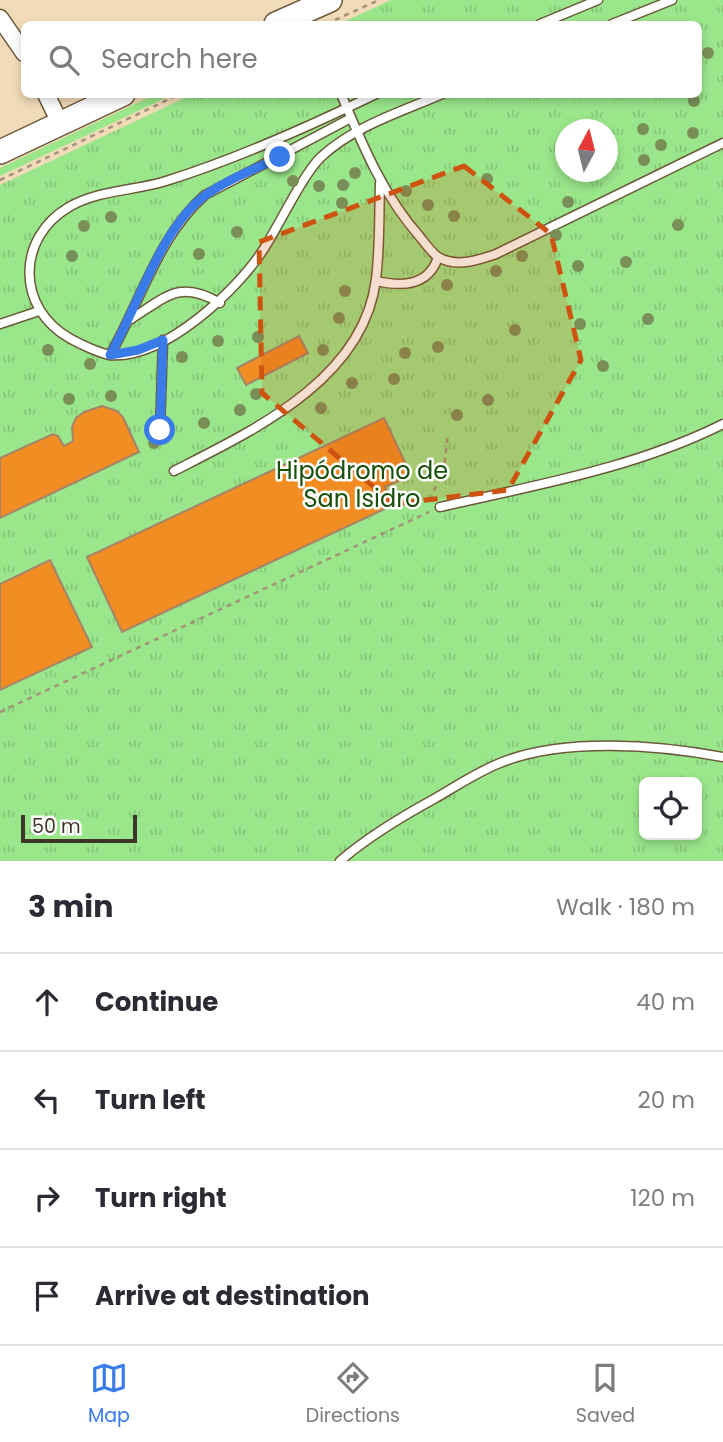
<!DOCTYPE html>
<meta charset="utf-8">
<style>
:root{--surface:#fff;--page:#f7f7f7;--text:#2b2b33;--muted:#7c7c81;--line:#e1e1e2;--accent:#397be9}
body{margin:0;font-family:Poppins,sans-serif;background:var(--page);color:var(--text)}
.controls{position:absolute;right:21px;bottom:21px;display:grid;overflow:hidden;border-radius:10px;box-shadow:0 4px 10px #0003}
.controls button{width:63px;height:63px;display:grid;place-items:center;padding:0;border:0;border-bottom:2px solid var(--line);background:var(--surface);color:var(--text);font:35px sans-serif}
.compass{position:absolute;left:555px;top:119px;width:63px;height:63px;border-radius:50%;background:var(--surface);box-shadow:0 4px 10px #0003;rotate:7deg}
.scale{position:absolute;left:21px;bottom:18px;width:116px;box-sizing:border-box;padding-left:7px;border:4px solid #3c3426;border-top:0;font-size:19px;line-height:24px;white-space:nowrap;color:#3c3426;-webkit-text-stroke:5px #fff;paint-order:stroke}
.stop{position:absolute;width:21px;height:21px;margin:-16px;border:5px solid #397be9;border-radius:50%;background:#fff}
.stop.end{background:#397be9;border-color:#fff;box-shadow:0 2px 7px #0008}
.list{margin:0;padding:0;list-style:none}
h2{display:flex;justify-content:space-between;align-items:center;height:91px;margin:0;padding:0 28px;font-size:30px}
h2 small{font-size:23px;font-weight:400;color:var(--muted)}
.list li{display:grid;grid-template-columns:46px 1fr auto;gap:21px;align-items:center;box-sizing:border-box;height:98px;padding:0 28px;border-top:2px solid var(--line)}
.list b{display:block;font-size:26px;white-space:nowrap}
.list em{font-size:23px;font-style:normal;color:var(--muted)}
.icon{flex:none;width:38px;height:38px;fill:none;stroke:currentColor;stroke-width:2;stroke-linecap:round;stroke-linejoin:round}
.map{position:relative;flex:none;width:723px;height:861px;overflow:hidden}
.search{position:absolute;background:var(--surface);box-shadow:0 4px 10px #0003;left:21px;right:21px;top:21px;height:77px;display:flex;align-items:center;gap:18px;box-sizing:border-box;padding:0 24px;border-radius:10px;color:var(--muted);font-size:26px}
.sheet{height:483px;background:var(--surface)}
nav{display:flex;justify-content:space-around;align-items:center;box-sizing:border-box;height:98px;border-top:2px solid var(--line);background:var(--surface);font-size:19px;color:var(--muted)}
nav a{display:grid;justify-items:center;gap:4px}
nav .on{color:var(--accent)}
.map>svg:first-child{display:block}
</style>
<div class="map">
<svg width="723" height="861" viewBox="0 0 723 861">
<defs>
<pattern id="park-tufts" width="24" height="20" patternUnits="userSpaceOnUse" patternTransform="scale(1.75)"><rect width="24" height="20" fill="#9ae68a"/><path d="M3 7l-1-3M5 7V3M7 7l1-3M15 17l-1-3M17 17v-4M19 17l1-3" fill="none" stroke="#86c677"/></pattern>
</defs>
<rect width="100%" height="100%" fill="#f1dbb8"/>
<path fill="#9ae68a" d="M156,94L172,95L0,176V168Z"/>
<path fill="url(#park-tufts)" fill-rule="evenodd" d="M391,0H723V861H0V185L191,95L698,94V24H339ZM566,130H608V172H566ZM644,782H697V835H644Z"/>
<g fill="#f18d23" stroke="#a3846b" stroke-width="2">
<path d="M299,336L308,353L246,385L237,368Z"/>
<path d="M102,406L117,411L123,417L139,452L0,518V458L53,434L58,436L64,446L73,441L72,427L76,418L84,412Z"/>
<path d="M384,418L411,475L385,487L393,505L122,632L87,557Z"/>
<path d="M50,560L92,647L0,690V584Z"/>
</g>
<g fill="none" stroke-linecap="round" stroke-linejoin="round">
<g stroke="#6c593a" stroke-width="11">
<g id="lane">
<path d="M540,24L598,0"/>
<path d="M612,24L672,0"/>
<path d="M341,94C363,146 383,195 420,237C425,243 432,253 438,257C457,268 478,260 496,254L723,143"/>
<path d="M376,94C308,127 237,159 166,181C134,191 98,190 69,207C16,238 16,309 71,339C80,344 99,353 110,355C164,360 239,289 265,247C279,225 304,173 321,157C354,126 401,112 442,94"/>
<path d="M376,281C403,287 429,286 438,257"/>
<path d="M131,319C166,297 180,279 220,303"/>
<path d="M0,324L39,311"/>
<path d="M110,355C141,301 158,236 205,195L351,118"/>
<path d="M160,430L163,340"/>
<path d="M174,471C252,431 364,380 376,279C380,248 379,215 380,183"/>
<path d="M440,507C536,485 635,468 723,424"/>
<path d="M340,861C369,836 401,817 434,799C455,787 477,772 500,763C563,737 658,745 723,757"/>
</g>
</g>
<g stroke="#6c593a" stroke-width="19">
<g id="street">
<path d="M0,18L24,53"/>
<path d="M46,94L60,123"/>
</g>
</g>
<g stroke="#6c593a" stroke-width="26">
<g id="primary">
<path d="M276,24L330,0"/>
<path d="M0,152L123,94"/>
</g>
</g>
<g stroke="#a39379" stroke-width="2.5" stroke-dasharray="5 5" stroke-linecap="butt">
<path d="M326,24L379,0"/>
<path d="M0,180L180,94"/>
<path d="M430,500L444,467L448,434"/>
<path d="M0,712L429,512"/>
</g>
<use href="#lane" stroke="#fff" stroke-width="8"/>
<use href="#street" stroke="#fff" stroke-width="16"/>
<use href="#primary" stroke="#fff" stroke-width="23"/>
</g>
<g fill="#7a8f58">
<circle cx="708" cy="53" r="6"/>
<circle cx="694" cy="101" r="6"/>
<circle cx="643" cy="129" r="6"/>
<circle cx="693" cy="133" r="6"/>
<circle cx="661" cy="145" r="6"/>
<circle cx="644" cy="160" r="6"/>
<circle cx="355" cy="173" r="6"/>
<circle cx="487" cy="179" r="6"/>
<circle cx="293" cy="181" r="6"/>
<circle cx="343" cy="185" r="6"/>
<circle cx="319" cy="186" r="6"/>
<circle cx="406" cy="191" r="6"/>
<circle cx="568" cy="202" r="6"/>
<circle cx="342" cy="203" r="6"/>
<circle cx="428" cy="205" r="6"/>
<circle cx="454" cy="216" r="6"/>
<circle cx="111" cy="217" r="6"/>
<circle cx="678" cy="225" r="6"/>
<circle cx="84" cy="226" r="6"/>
<circle cx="237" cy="232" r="6"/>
<circle cx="556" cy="235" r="6"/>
<circle cx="199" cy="254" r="6"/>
<circle cx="72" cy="256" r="6"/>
<circle cx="522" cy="256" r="6"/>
<circle cx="626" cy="262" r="6"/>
<circle cx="578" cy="266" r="6"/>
<circle cx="496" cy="271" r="6"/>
<circle cx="447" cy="285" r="6"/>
<circle cx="345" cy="291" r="6"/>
<circle cx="339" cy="318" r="6"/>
<circle cx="648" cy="319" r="6"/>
<circle cx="580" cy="324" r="6"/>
<circle cx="515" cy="330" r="6"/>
<circle cx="258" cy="337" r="6"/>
<circle cx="218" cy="341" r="6"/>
<circle cx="438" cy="347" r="6"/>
<circle cx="48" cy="350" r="6"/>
<circle cx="323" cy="350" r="6"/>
<circle cx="405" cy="353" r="6"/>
<circle cx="182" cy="357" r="6"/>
<circle cx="90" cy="364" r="6"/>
<circle cx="603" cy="366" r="6"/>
<circle cx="394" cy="379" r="6"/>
<circle cx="352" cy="383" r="6"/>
<circle cx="256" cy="394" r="6"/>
<circle cx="111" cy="396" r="6"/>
<circle cx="69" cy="399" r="6"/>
<circle cx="488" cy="400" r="6"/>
<circle cx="321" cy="408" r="6"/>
<circle cx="240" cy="410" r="6"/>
<circle cx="457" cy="415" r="6"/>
<circle cx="204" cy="423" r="6"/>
<circle cx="154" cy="443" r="6"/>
</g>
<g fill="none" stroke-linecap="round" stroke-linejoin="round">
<path stroke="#397be9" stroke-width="9" d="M160,430L163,340L138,350L110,355C138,306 160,231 203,197C225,180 256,169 280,157"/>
</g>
<path fill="#ce5310" fill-opacity="0.2" stroke="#ce5310" stroke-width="5" stroke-dasharray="14 9" stroke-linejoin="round" d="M464,166L551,234L581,360L508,490L394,504L262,393L259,242Z"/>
<g text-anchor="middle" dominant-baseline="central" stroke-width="5" stroke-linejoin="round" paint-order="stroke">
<g font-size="24" fill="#185009" stroke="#fff">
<text x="362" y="470">Hipódromo de<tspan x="362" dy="28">San Isidro</tspan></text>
</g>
</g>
</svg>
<div class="controls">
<button><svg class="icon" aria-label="locate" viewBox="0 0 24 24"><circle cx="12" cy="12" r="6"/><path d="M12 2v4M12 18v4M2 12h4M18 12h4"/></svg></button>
</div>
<svg class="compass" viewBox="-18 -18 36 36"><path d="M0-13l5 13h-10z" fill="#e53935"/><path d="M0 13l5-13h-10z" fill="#7c7c81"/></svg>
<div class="scale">50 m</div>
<div class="stop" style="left:160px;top:430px"></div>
<div class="stop end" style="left:280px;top:157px"></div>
<div class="search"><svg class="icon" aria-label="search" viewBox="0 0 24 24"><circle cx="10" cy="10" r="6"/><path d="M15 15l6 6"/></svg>Search here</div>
</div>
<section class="sheet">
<h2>3 min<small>Walk · 180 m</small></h2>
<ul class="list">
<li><svg class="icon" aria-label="ahead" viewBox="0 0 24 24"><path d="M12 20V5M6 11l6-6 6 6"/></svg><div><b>Continue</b></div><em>40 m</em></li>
<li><svg class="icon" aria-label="left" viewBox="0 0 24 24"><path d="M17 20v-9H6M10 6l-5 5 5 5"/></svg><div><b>Turn left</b></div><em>20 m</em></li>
<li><svg class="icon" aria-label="right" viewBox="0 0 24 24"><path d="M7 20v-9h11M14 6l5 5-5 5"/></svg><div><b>Turn right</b></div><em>120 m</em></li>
<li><svg class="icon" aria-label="arrive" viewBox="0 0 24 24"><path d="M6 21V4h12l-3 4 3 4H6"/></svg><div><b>Arrive at destination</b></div></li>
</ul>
</section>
<nav>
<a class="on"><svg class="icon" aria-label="map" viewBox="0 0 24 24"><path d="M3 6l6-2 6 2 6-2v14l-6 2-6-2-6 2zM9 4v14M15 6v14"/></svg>Map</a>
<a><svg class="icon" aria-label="directions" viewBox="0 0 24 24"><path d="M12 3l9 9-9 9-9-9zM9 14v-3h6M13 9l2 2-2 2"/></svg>Directions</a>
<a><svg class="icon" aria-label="saved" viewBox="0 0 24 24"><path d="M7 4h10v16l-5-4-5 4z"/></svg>Saved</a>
</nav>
